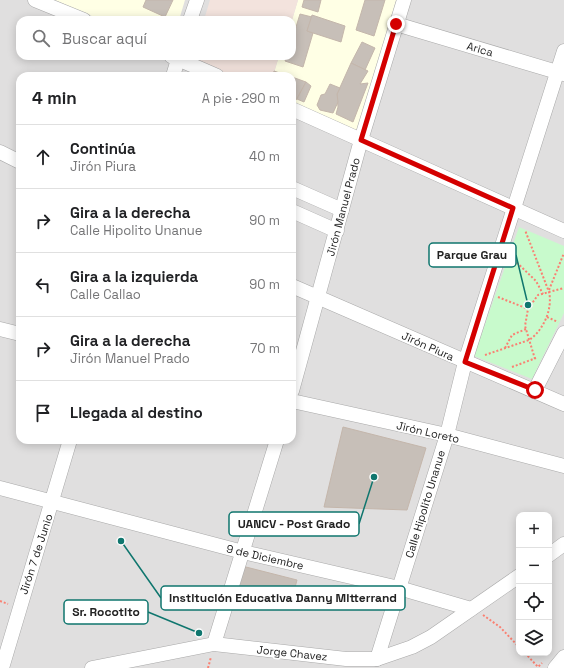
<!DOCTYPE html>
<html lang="es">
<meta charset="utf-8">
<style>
:root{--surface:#fff;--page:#f6f6f6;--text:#202124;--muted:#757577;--line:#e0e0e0}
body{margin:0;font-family:"Space Grotesk",sans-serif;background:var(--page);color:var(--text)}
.controls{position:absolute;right:12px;bottom:12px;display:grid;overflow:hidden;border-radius:8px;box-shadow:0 2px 10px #0003}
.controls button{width:36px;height:36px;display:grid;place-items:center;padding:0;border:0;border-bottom:1px solid var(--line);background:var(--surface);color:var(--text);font:20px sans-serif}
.stop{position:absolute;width:12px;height:12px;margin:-9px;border:3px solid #d40000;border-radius:50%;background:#fff}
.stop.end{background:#d40000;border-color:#fff;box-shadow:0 1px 4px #0008}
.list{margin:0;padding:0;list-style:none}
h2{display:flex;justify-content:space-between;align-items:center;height:52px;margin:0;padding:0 16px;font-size:17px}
h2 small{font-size:13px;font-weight:400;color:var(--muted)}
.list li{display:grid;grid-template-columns:26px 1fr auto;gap:12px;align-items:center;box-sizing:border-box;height:64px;padding:0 16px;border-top:1px solid var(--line)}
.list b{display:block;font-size:15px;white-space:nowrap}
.list p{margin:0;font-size:13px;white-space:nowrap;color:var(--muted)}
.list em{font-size:13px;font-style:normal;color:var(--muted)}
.icon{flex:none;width:22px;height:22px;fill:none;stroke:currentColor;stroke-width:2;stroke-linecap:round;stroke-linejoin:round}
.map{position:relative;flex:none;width:564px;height:668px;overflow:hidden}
.search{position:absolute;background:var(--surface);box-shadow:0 2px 10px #0003;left:16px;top:16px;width:280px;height:44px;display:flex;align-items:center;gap:10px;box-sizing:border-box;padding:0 14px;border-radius:12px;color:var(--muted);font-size:15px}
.panel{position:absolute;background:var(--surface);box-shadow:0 2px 10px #0003;left:16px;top:72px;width:280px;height:372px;border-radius:12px}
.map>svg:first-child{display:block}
</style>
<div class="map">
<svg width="564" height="668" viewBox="0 0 564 668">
<rect width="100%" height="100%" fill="#f2efe9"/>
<path fill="#e0dfdf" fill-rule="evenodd" d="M0,0H564V668H0ZM20,20H292V56H20ZM20,76H292V440H20ZM519,515H549V653H519Z"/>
<g fill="#ffffe5">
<path d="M55,0H185L179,20H101Z"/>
<path d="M298,0H396L358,132L292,107V76H273L279,56H292V20Z"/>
</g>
<g fill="#f3e3dd">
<path d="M210,0H298L292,20H204Z"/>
<path d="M193,56H279L273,76H219L191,63Z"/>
</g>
<path fill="#c8facc" d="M519,227L564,246V313L532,379L474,356Z"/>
<g fill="#c7bfb8" stroke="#c4b6ab">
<path d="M146,0H173L165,17L143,7Z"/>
<path d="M304,0H321L318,12L302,7Z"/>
<path d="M365,0H385L374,36L356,30Z"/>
<path d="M300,14L312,17L307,31L313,33L303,67L285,61L287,56H292V40Z"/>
<path d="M312,15L345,26L341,42L307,31Z"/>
<path d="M362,42L375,48L365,70L351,63Z"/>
<path d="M351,63L368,71L360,84L368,83L353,122L336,114L338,107L337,94Z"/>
<path d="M274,71L288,76H273Z"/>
<path d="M292,77L306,82L296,100L292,98Z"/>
<path d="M306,82L311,86L304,102L297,99Z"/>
<path d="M330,84L340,88L337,94L338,102L333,113L320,110L317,105L321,95L325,94Z"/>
<path d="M343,427L426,448L407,510L324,507Z"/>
<path d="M242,566L297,580L290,606L235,593Z"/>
</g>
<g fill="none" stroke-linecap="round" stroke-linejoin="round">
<g stroke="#a9a9a9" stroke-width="15">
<g id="minor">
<path d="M35,0L84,20"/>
<path d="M190,20L197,0"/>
<path d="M396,24L564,74"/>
<path d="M171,56L217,76"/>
<path d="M173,76L179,56"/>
<path d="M292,109L564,231"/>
<path d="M0,152L20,162"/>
<path d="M292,188L342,210"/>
<path d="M292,211L337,231"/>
<path d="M292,286L564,404"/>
<path d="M0,329L20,334"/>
<path d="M535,390L564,333"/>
<path d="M292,391L361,140L404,0"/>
<path d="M292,401L447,435L564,466"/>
<path d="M0,488L243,552L399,588L471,609"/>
<path d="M549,555L564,544"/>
<path d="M214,644L277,440"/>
<path d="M377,659L447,435L465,362L564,51"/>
<path d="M2,668L70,440"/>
<path d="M92,668L214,644L346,659H377L412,647L431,637L519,576"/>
<path d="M555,668L564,657"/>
</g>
</g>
<g stroke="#fa8072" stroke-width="2" stroke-dasharray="2 2" stroke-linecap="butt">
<path d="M511,257L536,281L543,294"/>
<path d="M549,290L564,253"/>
<path d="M498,297L528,309"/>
<path d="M547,317L558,322"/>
<path d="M505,348L512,335L526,329"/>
<path d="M485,355L529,340C543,331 553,309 549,292L525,230"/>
<path d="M535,359L525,326L528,309L538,295L564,288"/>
<path d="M512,367L536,358"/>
<path d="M0,601L8,604"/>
<path d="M483,615L500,627L519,647"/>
<path d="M525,653L538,667L542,663"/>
<path d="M208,668L211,657"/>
</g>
<use href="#minor" stroke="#fff" stroke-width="14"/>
</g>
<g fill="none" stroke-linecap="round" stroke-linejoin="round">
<path stroke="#d40000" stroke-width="5" d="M396,24L361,140L513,208L465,362L535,390"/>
</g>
<g text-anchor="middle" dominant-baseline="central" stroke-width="3.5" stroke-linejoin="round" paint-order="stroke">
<g font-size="11" fill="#222" stroke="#fff">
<text transform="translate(480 49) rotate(16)">Arica</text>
<text transform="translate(343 207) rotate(-75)">Jirón Manuel Prado</text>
<text transform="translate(428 346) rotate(24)">Jirón Piura</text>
<text transform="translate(428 432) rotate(13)">Jirón Loreto</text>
<text transform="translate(425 504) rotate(-73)">Calle Hipolito Unanue</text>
<text transform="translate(36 554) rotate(-72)">Jirón 7 de Junio</text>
<text transform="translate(265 557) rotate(13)">9 de Diciembre</text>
<text transform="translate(292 653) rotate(6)">Jorge Chavez</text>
</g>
</g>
<path fill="none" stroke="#0f766e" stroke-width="1.5" d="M528 305L516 255M374 477L359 524M121 541L161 598M199 633L148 612"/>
<g fill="#0f766e" stroke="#fff" stroke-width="1.5">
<circle cx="528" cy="305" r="4"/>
<circle cx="374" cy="477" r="4"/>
<circle cx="121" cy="541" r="4"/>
<circle cx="199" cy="633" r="4"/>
</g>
<g fill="#fff" stroke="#0f766e" stroke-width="1.5">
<rect x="429" y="243" width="87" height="24" rx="4"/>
<rect x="229" y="512" width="130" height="24" rx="4"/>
<rect x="161" y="586" width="244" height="24" rx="4"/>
<rect x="64" y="600" width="84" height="24" rx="4"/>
</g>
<g font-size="12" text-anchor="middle" font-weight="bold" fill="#222">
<text x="472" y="259">Parque Grau</text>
<text x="294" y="528">UANCV - Post Grado</text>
<text x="283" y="602">Institución Educativa Danny Mitterrand</text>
<text x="106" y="616">Sr. Rocotito</text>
</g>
</svg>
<div class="controls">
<button>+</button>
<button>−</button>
<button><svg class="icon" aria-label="locate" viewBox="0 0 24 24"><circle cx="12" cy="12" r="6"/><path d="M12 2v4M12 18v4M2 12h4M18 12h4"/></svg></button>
<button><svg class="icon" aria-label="layers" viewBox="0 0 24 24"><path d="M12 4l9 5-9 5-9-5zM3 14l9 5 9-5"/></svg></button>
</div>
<div class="stop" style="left:535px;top:390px"></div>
<div class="stop end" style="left:396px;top:24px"></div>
<div class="search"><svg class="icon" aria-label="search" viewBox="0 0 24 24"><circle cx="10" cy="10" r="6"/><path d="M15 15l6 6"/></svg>Buscar aquí</div>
<section class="panel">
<h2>4 min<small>A pie · 290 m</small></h2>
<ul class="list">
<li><svg class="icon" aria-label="ahead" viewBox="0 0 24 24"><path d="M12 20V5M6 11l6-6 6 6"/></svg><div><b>Continúa</b><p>Jirón Piura</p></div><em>40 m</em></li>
<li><svg class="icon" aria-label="right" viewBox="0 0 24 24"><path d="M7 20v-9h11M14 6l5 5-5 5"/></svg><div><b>Gira a la derecha</b><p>Calle Hipolito Unanue</p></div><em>90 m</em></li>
<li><svg class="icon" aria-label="left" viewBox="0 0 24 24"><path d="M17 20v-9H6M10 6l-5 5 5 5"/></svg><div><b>Gira a la izquierda</b><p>Calle Callao</p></div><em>90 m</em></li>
<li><svg class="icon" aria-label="right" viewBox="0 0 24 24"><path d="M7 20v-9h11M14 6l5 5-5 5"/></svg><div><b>Gira a la derecha</b><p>Jirón Manuel Prado</p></div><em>70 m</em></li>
<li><svg class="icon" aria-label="arrive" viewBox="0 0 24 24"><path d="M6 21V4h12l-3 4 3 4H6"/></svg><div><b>Llegada al destino</b></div></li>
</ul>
</section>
</div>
